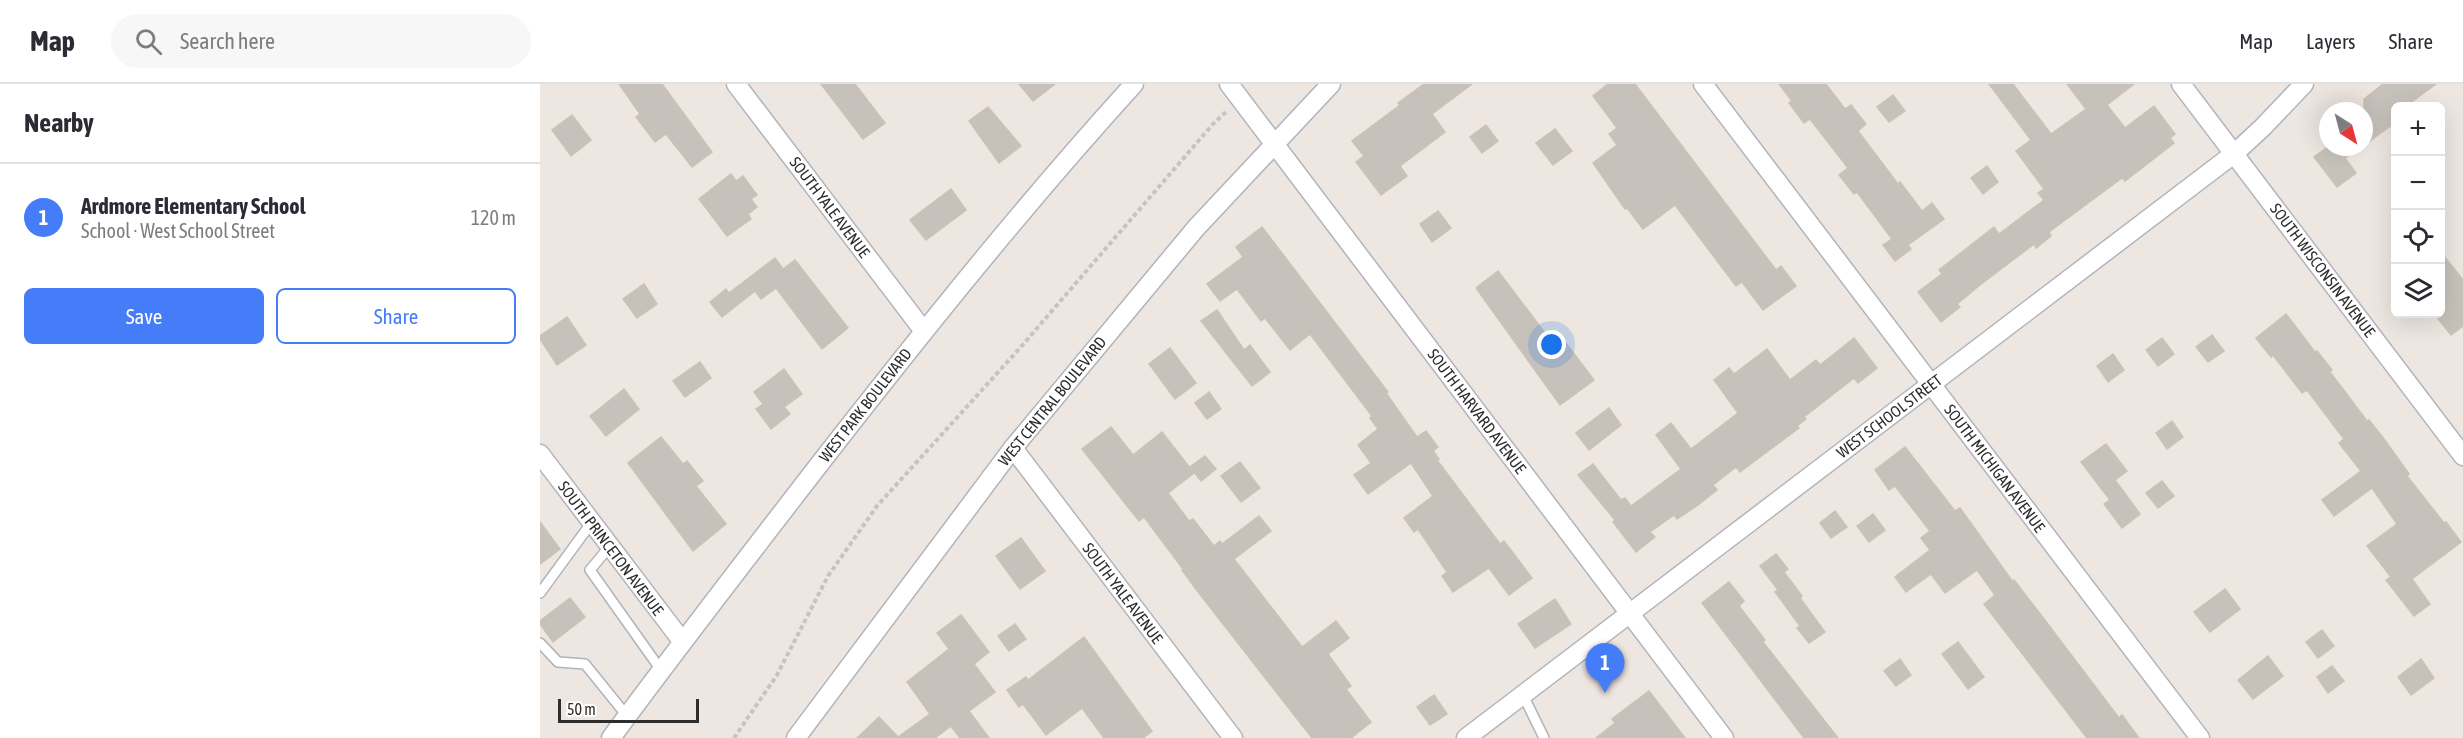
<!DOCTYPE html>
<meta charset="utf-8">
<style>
:root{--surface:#fff;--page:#f7f7f7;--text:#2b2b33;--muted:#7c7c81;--line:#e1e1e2;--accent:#447df7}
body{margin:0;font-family:"Asap Condensed",sans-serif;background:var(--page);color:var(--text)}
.controls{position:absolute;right:18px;top:18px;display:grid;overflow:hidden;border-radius:9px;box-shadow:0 6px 24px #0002}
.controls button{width:54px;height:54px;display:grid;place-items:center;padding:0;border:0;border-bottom:2px solid var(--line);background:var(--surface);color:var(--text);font:30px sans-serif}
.compass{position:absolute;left:1779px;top:18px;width:54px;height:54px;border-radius:50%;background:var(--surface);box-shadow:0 6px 24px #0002;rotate:144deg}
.scale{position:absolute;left:18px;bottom:15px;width:141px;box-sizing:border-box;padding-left:6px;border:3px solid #2d2d2d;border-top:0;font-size:16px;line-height:21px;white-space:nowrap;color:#2d2d2d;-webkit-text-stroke:4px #fff;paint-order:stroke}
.you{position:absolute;left:1012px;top:261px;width:21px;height:21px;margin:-15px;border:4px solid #fff;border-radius:50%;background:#1a73e8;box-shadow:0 0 0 9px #1a73e833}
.badge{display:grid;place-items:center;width:39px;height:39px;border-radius:50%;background:var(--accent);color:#fff;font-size:20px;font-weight:700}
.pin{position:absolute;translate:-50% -50px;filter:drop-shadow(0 2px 3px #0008)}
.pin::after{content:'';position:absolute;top:32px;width:21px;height:18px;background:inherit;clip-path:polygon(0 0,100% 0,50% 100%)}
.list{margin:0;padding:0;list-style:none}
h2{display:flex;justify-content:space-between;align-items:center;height:78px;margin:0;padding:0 24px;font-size:26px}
h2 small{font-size:20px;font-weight:400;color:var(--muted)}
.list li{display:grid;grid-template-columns:39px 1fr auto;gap:18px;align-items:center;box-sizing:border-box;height:108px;padding:0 24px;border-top:2px solid var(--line)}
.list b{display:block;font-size:22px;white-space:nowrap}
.list p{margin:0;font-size:20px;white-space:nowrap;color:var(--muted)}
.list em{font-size:20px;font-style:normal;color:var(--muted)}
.actions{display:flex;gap:12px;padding:18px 24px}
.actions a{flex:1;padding:14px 0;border:2px solid var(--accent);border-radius:9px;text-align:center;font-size:21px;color:var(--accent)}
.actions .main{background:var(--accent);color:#fff}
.icon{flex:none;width:33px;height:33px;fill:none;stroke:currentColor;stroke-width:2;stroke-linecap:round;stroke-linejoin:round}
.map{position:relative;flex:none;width:1923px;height:654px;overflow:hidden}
header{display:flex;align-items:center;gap:36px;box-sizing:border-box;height:84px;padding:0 30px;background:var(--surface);border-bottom:2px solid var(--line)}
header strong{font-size:28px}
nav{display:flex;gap:33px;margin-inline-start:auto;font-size:21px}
.search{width:420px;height:54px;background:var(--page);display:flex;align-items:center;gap:15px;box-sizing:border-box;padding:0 21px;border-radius:33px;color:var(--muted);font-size:22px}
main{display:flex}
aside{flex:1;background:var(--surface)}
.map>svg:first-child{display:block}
</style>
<header>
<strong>Map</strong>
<div class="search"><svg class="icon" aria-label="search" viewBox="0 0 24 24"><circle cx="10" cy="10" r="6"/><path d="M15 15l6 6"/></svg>Search here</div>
<nav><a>Map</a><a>Layers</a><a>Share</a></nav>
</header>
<main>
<aside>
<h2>Nearby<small></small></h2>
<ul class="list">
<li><span class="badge">1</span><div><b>Ardmore Elementary School</b><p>School · West School Street</p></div><em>120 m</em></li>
</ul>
<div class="actions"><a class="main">Save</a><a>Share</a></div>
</aside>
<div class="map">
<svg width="1923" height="654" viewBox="0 0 1923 654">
<rect width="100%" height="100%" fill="#eee6e0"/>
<g fill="#c7c1bb" stroke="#cac2b9" stroke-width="1.5">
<path d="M79,0H122L172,68L152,83L126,50L115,58L96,33L100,30Z"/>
<path d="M281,0H315L345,39L323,55Z"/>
<path d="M479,0H515L493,17Z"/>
<path d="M884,0H932L892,30L905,48L860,82L867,92L841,111L816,78L824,72L812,57L860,21L858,19Z"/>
<path d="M1068,0H1095L1236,186L1241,182L1256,202L1223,226L1202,198L1196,202L1135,121L1103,145L1087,124L1085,125L1053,79L1077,61L1069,50L1077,44L1053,12Z"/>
<path d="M1239,0H1286L1305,25L1311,21L1326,40L1318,47L1358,100L1360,98L1382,127L1392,119L1404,135L1368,161L1371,165L1355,177L1343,161L1352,155L1317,108L1314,110L1299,91L1308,84L1270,35L1264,39L1249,19L1252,17Z"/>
<path d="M1449,0H1473L1511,50L1546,25L1527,0H1594L1567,21L1585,44L1614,22L1635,50L1630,54L1634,59L1585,97L1582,94L1509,148L1511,152L1496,164L1494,160L1440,201L1417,220L1420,223L1401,238L1378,208L1402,190L1399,186L1454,143L1459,150L1504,116L1498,109L1504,105L1476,67L1491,56Z"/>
<path d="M1843,0H1896L1866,22H1856V38L1824,61V15Z"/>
<path d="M1353,11L1365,27L1349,38L1337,23Z"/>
<path d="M448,23L481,62L459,79L429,37Z"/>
<path d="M32,31L51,56L31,72L12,46Z"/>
<path d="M946,41L958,57L942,69L930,53Z"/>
<path d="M1015,45L1032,67L1013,81L996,59Z"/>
<path d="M1788,63H1821L1805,74L1816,89L1797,103L1774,73Z"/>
<path d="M1447,82L1458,98L1443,110L1431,94Z"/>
<path d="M191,90L196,97L203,92L217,111L211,115L217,123L208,130L211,135L187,152L159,115Z"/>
<path d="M411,105L426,126L386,156L370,136Z"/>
<path d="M898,127L911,144L892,158L880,140Z"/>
<path d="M722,143L848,308L846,309L877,353L886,347L898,363L893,367L899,375L897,376L960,460L964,457L992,494L969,511L949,484L913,508L902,492L907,488L878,445L874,448L864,434L893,412L871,379L828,410L814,391L831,379L818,361L838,345L830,334L832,332L770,250L750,266L725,234L721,237L697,205L680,217L667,200L703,173L696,163Z"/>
<path d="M1900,167L1923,196V242L1911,251L1896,232L1900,230Z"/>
<path d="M235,174L243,185L255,176L308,244L282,265L236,204L221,215L215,207L182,233L170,218L186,205L189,209Z"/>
<path d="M958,187L1011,257L1020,251L1054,296L1020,321L936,204Z"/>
<path d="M104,200L117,220L97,234L83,215Z"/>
<path d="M677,226L704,266L710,261L730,288L712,302L661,237Z"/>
<path d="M1746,230L1775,268L1777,267L1792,286L1790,288L1827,337L1829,336L1844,355L1869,390L1867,392L1904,439L1906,438L1921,458L1872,495L1890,520L1874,532L1846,496L1851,493L1827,462L1857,440L1832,404L1794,432L1782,416L1821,387L1799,359L1804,355L1767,306L1762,309L1733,271L1731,273L1716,254Z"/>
<path d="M27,233L46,261L17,281L0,255V252Z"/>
<path d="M1672,251L1684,267L1668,278L1656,263Z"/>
<path d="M1314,254L1337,284L1318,299L1314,294L1264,333L1266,335L1257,342L1259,344L1200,388L1196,383L1173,401L1177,406L1158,421L1137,435L1134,431L1110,448L1115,453L1096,468L1073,438L1075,436L1038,391L1053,380L1081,416L1085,414L1091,422L1141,385L1116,351L1131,339L1151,365L1198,329L1174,296L1189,284L1194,290L1227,265L1250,296L1276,276L1280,281Z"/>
<path d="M1622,254L1634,270L1618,282L1606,266Z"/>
<path d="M630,264L656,299L635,315L609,280Z"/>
<path d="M1573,270L1584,286L1568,298L1557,282Z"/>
<path d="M160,278L171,294L145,313L133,297Z"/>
<path d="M244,285L262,310L244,323L250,330L231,345L216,325L223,320L214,308Z"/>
<path d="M84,305L99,325L66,352L50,332Z"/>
<path d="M669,308L681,325L667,335L655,319Z"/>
<path d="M1069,324L1081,341L1049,366L1036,349Z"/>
<path d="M1632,337L1643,353L1627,365L1616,349Z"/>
<path d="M571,343L593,371L622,348L654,389L628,409L649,437L653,435L674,462L680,457L682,460L719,432L731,447L694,475L762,563L796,537L809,554L788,570L811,602L806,605L831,638L811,654H772L655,504L642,486L643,485L604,433L599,437L542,365Z"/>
<path d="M121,353L143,380L147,377L163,397L156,402L186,440L153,467L88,379Z"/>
<path d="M1566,360L1587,387L1575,396L1600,430L1582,444L1564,420L1570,416L1541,378Z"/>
<path d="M1365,363L1415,427L1420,424L1473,498L1474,496L1501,531L1579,634L1582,631L1599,654H1547L1444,520L1455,511L1437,486L1405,509L1391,490L1366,508L1355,493L1390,466L1381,454L1390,447L1355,402L1349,406L1335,386Z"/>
<path d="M665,372L676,385L661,397L650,383Z"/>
<path d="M700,378L720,404L701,418L681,392Z"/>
<path d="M1622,397L1634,412L1618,424L1606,409Z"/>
<path d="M1295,427L1307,443L1291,454L1280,439Z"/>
<path d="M1333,430L1345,446L1329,458L1317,442Z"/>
<path d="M0,438L20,465L0,480Z"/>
<path d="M481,454L505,487L480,505L456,472Z"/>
<path d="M1236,470L1248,485L1244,488L1262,512L1260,514L1285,548L1269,559L1257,544L1260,542L1235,508L1238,506L1220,482Z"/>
<path d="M1189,498L1204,517L1199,522L1225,556L1223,558L1298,654H1264L1162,519Z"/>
<path d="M1685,505L1700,525L1670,548L1654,528Z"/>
<path d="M30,514L45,533L13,558L0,540V537Z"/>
<path d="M1015,515L1031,540L995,564L978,540Z"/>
<path d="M421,531L449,568L434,580L455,608L429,627L449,654H420L411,642L395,654H317L339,633L358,653L390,630L367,598L409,565L397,549Z"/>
<path d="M475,540L486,555L469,567L458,552Z"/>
<path d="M1782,546L1794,562L1778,574L1766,558Z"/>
<path d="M544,553L612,647L603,654H564L542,624L506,651L483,620L479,623L467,606L486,593L488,596Z"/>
<path d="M1418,558L1444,593L1428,605L1402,570Z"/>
<path d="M1728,572L1743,592L1713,615L1698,596Z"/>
<path d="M1360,575L1371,591L1356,602L1344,587Z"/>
<path d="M1881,575L1894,594L1871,611L1858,593Z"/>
<path d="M1792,582L1804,597L1788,609L1777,593Z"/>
<path d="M1109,607L1145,654H1056L1075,639L1072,635Z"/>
<path d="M894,611L907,630L890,641L877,623Z"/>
</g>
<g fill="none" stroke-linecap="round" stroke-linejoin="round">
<g stroke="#b0b4bd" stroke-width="12">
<g id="lane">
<path d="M70,462L50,486L121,586"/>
<path d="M0,509L52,438"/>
<path d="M0,559L18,578L45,580L87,632"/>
<path d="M983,611L1004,654"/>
</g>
</g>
<g stroke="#b0b4bd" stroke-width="21">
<g id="street">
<path d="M196,0L383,246"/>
<path d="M689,0L1184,654"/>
<path d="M1163,0L1660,654"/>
<path d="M1641,0L1923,372"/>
<path d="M473,364L693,654"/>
<path d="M0,370L142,557"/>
<path d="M71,654C141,559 213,466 285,373C384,246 485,120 594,0"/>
<path d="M256,654L473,364L656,144L791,0"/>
<path d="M926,654L1695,69L1723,43L1764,0"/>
</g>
</g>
<path stroke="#c4c4c4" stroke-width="4" stroke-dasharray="4.5 3" stroke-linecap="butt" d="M194,654L237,591L288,492L337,422L480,264L673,40L688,26"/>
<use href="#lane" stroke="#fff" stroke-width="9"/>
<use href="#street" stroke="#fff" stroke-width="18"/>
</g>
<g text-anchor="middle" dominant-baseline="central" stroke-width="4.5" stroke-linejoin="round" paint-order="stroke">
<g font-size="16" fill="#2d2d2d" stroke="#fff">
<text transform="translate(290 123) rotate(53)">SOUTH YALE AVENUE</text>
<text transform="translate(1783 186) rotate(53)">SOUTH WISCONSIN AVENUE</text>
<text transform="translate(512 317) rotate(-51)">WEST CENTRAL BOULEVARD</text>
<text transform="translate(325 321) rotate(-52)">WEST PARK BOULEVARD</text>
<text transform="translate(937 327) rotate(53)">SOUTH HARVARD AVENUE</text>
<text transform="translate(1349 332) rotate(-37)">WEST SCHOOL STREET</text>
<text transform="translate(1455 384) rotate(53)">SOUTH MICHIGAN AVENUE</text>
<text transform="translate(71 464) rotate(53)">SOUTH PRINCETON AVENUE</text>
<text transform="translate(583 509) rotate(53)">SOUTH YALE AVENUE</text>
</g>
</g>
</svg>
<div class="controls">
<button>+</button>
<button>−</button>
<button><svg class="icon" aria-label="locate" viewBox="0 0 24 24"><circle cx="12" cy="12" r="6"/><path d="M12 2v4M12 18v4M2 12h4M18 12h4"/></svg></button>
<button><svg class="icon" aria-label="layers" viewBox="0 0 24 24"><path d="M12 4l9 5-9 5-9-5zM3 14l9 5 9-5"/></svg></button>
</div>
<svg class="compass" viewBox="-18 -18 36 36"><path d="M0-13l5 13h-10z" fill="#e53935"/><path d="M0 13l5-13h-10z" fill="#7c7c81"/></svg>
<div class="scale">50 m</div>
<div class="you"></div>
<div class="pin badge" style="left:1065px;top:609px">1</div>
</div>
</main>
